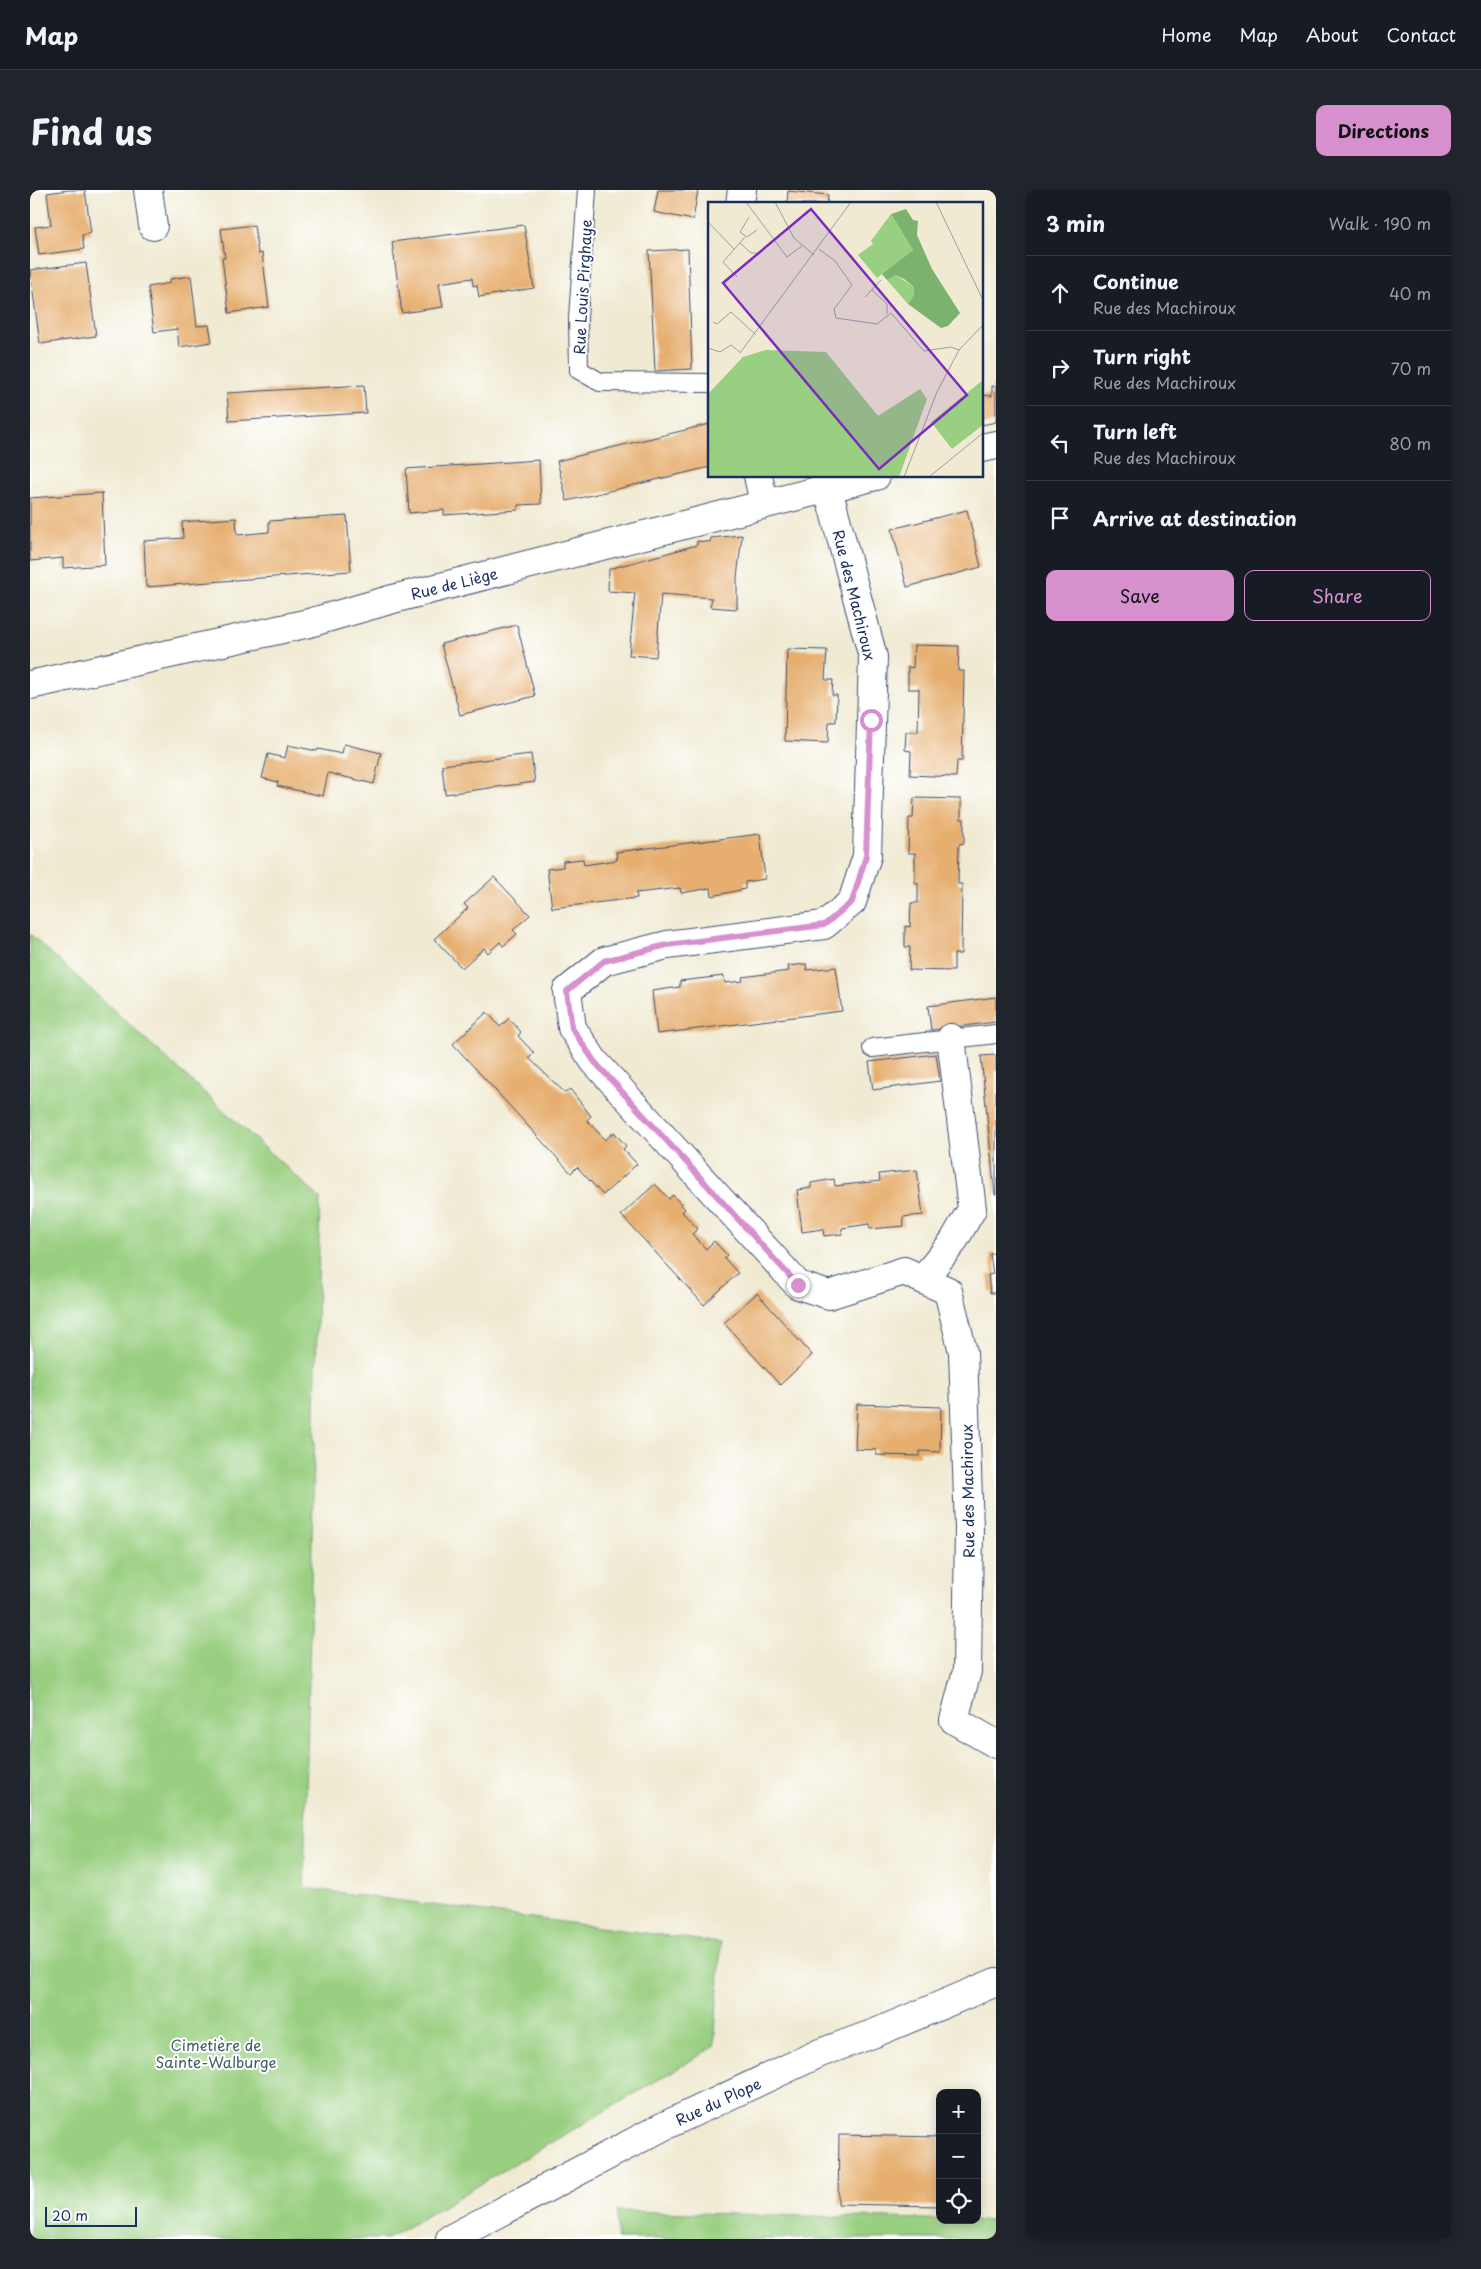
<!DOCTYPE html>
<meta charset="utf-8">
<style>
:root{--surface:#171b24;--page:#20242c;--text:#f1f3f6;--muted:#9ea1a6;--line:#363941;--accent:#d690ce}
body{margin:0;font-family:"Playpen Sans",sans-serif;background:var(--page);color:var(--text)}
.controls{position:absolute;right:15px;bottom:15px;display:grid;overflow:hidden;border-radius:10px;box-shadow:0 2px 12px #0003}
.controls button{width:45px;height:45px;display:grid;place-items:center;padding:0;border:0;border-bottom:1px solid var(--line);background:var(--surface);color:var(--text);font:25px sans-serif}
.scale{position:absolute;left:15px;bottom:12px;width:92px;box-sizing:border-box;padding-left:5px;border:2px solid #1b2f5e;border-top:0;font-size:14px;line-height:18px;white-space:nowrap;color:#1b2f5e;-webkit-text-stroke:4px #fff;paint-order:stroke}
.stop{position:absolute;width:15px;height:15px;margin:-11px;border:4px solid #d690ce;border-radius:50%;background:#fff}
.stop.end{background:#d690ce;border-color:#fff;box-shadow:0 1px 5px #0008}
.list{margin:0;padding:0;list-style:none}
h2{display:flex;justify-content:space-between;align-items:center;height:65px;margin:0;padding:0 20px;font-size:21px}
h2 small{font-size:16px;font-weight:400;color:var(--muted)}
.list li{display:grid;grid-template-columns:32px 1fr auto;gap:15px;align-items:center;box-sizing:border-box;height:75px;padding:0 20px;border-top:1px solid var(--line)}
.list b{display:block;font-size:19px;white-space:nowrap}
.list p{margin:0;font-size:16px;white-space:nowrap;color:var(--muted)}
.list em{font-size:16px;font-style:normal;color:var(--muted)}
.actions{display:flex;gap:10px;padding:15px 20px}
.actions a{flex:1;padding:11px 0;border:1px solid var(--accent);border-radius:10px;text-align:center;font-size:18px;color:var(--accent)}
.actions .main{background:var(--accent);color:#111}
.icon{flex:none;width:28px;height:28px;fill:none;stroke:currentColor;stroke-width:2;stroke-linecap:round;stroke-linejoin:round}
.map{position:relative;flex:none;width:966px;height:2049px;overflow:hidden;border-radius:10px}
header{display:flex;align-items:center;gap:30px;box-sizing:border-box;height:70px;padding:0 25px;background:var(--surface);border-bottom:1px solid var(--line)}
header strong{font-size:24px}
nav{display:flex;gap:28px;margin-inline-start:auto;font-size:18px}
.intro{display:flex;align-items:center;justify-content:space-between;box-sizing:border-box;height:120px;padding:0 30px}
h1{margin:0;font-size:35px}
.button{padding:12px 22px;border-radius:10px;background:var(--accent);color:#111;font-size:18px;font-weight:700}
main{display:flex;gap:30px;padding:0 30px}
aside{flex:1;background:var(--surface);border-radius:10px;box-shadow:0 2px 12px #0003}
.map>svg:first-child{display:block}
</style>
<header>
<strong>Map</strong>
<nav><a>Home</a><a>Map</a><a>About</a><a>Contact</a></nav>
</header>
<div class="intro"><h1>Find us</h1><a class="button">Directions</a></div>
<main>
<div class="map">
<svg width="966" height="2049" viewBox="0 0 966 2049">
<rect width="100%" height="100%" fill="#fff"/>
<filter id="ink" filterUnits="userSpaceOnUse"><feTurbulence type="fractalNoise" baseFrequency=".02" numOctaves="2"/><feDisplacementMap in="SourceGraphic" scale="10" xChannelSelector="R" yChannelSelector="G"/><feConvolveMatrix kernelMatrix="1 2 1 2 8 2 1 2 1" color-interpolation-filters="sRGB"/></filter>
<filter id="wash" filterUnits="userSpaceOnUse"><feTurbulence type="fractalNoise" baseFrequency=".0096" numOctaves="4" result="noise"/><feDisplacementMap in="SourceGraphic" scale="20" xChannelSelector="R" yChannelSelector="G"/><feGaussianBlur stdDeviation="1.12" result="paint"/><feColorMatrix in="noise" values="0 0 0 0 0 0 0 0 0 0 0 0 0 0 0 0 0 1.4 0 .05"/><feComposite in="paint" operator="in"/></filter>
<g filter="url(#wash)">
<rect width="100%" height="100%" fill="#f0ead2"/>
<g fill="#99cf80" stroke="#5a7f6f">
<path d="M0,744L290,1008L274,1698L691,1753L684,1857L357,2049H0Z"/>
<path d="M587,2021L966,2031V2049H587Z"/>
</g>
<g id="blocks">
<g fill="#e6af6f">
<path d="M39,0H55L61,43L52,45L54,59L9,65L5,37L21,35L17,3Z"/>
<path d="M628,0H668L663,30L624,22Z"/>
<path d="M758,1L798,5L797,14H757Z"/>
<path d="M224,35L228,64L232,63L239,117L199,123L192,68H195L191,39Z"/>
<path d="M494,35L504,98L449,107L447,95L443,96L442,88L409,93L413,117L372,123L362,52Z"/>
<path d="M658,59L662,179L625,181L619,61Z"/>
<path d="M56,73L66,146L10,154L0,80Z"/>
<path d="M161,86L167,136L179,135L182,152L149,157L147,139L124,142L118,97L140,93V89Z"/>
<path d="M334,195L336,223L199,231L197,203Z"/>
<path d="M962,196L966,197V232L952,235V205L962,206Z"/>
<path d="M680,234V277L537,311L527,271Z"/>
<path d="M509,270L511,314L488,315V320L414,325V320L379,323L376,279Z"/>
<path d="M72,303L75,375L33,378V368L0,371V308Z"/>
<path d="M937,320L951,377L877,397L862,339Z"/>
<path d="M317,326L321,381L116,397L114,351L153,348L152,332L206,328L207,345L239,342V331Z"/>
<path d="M712,345L707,388V419L680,417L682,408L631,404L626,467L599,465L605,403L578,401L579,379L667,355V351L680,352L681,348Z"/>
<path d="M487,435L505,506L430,525L411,454Z"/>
<path d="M884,455L929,456L928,481H934L932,571H927L926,587L880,585L881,561L875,560L876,542H888L889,499H878V477L883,478Z"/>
<path d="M757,459L797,460L795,490H803L802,505H807L806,532H799L798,553L755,551Z"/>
<path d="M314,554L351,563L344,594L298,583L293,606L247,596L248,592L232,588L238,564L255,568L258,555L287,561L288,559L312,564Z"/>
<path d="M501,564L505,592L415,604L412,575Z"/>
<path d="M884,608L931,609V629H934V653L929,654L928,694H932L931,764H924V781L879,780L880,757H875V736L880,737L881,713H888V693H885V663H878L879,628H883Z"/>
<path d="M730,644L735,689L715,692V699L682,706L681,698L651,703L650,698L606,703L607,708L522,718L517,679L533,677V671L553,669L554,675L587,670L586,662Z"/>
<path d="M464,687L500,725L483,740L487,744L473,756L470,752L458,763L454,758L432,778L404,749L438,718L434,714Z"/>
<path d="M776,774L777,780L806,777L812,821L627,844L622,801L650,797V791L694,786L695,793L713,791L712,787L759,781L758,776Z"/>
<path d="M966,807V832L901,840L898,816Z"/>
<path d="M457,822L470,837L479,828L491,842L488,846L504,863L499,868L535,903L540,899L561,926L557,930L575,950L584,942L596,956L593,959L607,974L573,1005L547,977L541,983L423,854Z"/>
<path d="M906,864L910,891L843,900L839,872Z"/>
<path d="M966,865V1005H965L951,866Z"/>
<path d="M887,980L893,1025L873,1027L874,1036L840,1039L839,1034L812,1038V1044L794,1046L793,1039L772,1042L767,1000L781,998V993L804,989L805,996L850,991L849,984Z"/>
<path d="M625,994L639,1009L643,1005L655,1019L652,1022L668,1039L662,1044L676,1059L684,1051L697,1065L694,1068L708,1083L674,1115L591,1025Z"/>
<path d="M966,1063V1103H960L958,1085L963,1084L960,1064Z"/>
<path d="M727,1103L782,1165L750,1195L694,1133Z"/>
<path d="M827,1214L911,1217L910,1262L890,1261V1266L846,1265V1260L825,1259Z"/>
<path d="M809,1945L910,1947V2016L808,2014Z"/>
</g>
</g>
</g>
<g filter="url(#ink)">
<use href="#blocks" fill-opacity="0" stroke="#3b4b6f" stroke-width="1"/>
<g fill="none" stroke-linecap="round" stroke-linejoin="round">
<g stroke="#3b4b6f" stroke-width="20">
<g id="service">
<path d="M557,0L548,128L549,180L570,192L680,193"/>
<path d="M842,858L966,844"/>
</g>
</g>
<g stroke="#3b4b6f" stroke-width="30">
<g id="minor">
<path d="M118,0L123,36"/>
<path d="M710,14L712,0"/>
<path d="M952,258L966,255"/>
<path d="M728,286L734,313"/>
<path d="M798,299L843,467L837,666L822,712L794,735L637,755L574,771L537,801L542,838L564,871L768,1095L799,1105L874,1081L918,1101L933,1162L939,1339L937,1481L924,1530L966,1554"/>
<path d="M0,495L279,433L363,409L846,286"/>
<path d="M893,1089L923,1052L942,1019L921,848"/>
</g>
</g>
<g stroke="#3b4b6f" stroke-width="30">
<path id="tertiary" d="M420,2049L632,1937L790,1863L845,1843L966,1792"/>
</g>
<use href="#service" stroke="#fff" stroke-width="18"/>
<use href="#minor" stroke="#fff" stroke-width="28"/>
<use href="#tertiary" stroke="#fff" stroke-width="28"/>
</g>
</g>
<g fill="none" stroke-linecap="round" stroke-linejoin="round" filter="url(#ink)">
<path stroke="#d690ce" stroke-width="6" d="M768,1095L564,871L542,838L537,801L574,771L637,755L794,735L822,712L836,666L841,530"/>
</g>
<g text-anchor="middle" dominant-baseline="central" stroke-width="4" stroke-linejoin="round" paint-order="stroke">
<g font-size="15" fill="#1b2f5e" stroke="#fff">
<text transform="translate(552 97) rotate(-87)">Rue Louis Pirghaye</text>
<text transform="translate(424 393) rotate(-14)">Rue de Liège</text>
<text transform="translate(825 405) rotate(76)">Rue des Machiroux</text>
<text transform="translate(937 1301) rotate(-91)">Rue des Machiroux</text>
<text transform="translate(688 1911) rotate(-25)">Rue du Plope</text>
</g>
<g font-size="15" fill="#415f68" stroke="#fff">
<text x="186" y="1854">Cimetière de<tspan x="186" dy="17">Sainte-Walburge</tspan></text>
</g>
</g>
<g transform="translate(678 12)">
<rect width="275" height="275" fill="#f0ead2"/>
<path d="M183,12L205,48L169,76L150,53L165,42L163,39ZM188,73L206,85V93L200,102L179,78ZM58,148L118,150L170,214L212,187L219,197L191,275H0V192L35,155ZM275,178V223L244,247L223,220Z" fill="#99cf80"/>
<path d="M198,7L205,18L210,19L209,33L224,67L252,111L240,124L233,126L200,102L206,93V85L196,77L188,73L179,78L174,72L205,48L183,12Z" fill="#7ab26e"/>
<path fill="none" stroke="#9b9fa4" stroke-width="1" d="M38,0L79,55L94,44M67,0L86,36L106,53M228,0L275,98M41,15L32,30L39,35L49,28M0,20L26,47M32,41L43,51H49M111,47L127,59L144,83L126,107L128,116L169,122L183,111L216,149L243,145L251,148M29,75L15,60L37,35M164,88L179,102V112M157,95L173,78M5,120L9,122L23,110L48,133M0,146L12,150L23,143L33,151M32,151L143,0M196,275L229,190L251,148L275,123M221,275L275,231"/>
<path fill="#7b2cbf" fill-opacity="0.15" stroke="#7b2cbf" stroke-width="2.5" d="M103,7L259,193L171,267L15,81Z"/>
<rect width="275" height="275" fill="none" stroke="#1b2f5e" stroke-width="2.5"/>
</g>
</svg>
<div class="controls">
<button>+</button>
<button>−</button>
<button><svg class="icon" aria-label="locate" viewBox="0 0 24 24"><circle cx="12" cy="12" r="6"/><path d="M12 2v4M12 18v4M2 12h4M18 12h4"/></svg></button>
</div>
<div class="scale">20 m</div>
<div class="stop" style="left:841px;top:530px"></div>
<div class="stop end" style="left:768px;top:1095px"></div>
</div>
<aside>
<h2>3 min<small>Walk · 190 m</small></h2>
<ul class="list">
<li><svg class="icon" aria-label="ahead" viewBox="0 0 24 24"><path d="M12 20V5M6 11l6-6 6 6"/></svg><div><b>Continue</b><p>Rue des Machiroux</p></div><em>40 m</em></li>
<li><svg class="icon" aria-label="right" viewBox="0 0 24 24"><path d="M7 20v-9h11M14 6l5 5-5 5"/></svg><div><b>Turn right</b><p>Rue des Machiroux</p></div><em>70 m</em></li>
<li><svg class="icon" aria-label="left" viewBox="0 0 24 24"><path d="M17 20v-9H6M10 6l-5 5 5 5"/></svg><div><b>Turn left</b><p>Rue des Machiroux</p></div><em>80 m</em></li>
<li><svg class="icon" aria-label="arrive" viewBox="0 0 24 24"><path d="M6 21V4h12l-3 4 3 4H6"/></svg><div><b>Arrive at destination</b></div></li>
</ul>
<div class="actions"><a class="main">Save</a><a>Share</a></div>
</aside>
</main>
